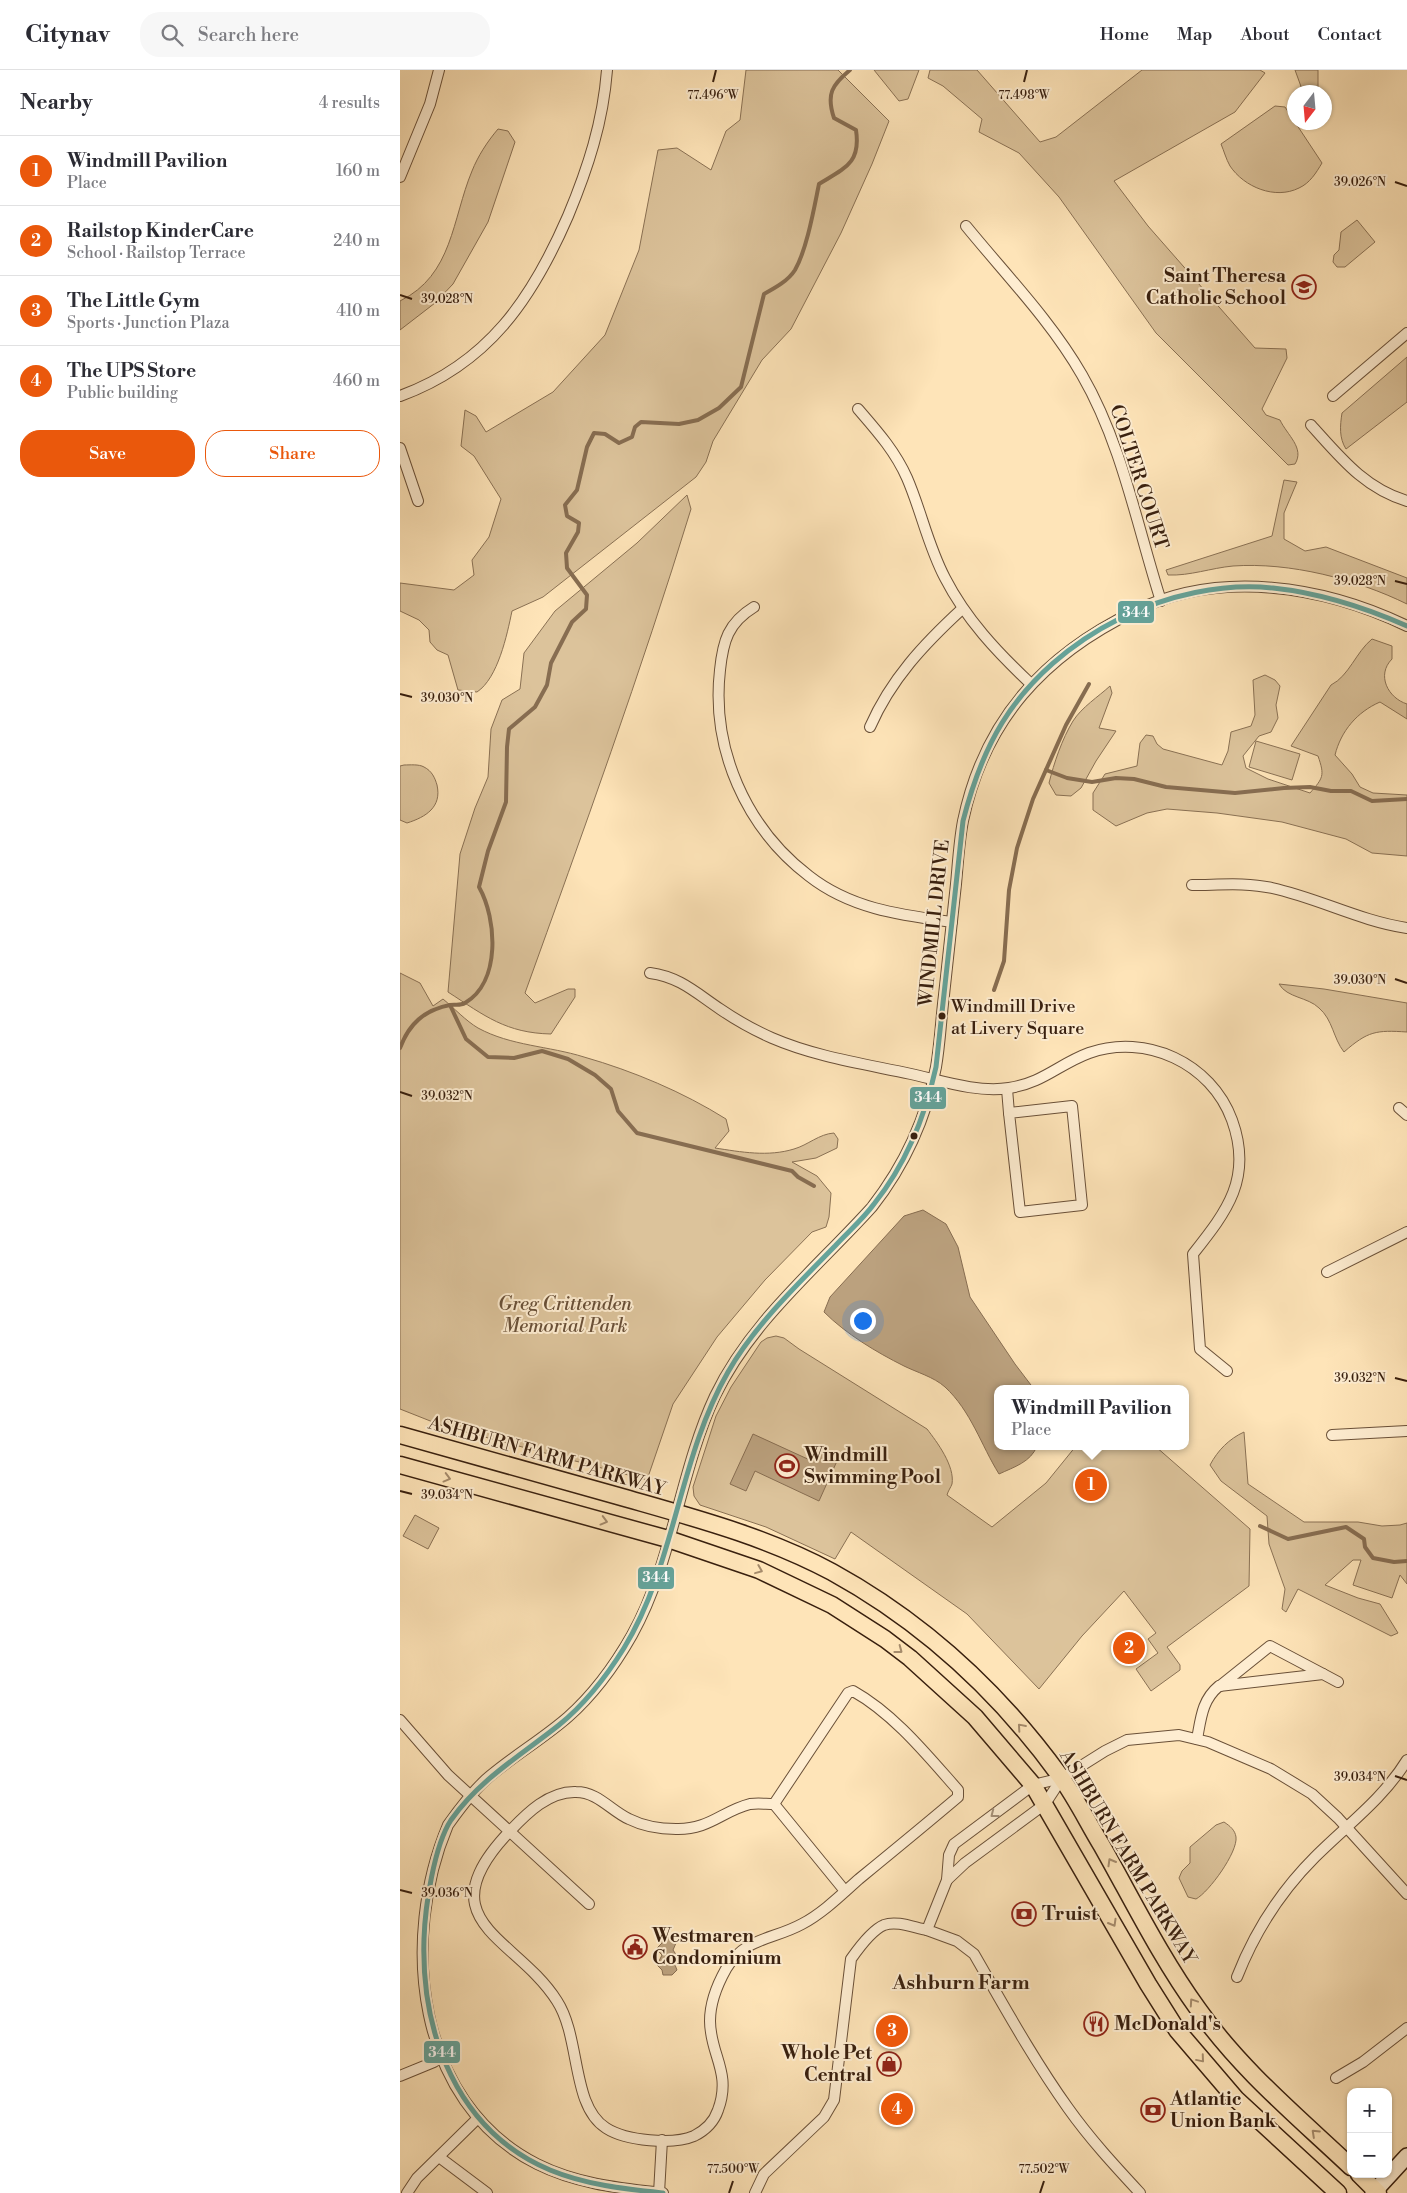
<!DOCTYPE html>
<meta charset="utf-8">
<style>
:root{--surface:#fff;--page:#f7f7f7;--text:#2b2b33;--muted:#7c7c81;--line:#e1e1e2;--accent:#ea580c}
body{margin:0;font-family:"Libre Bodoni",serif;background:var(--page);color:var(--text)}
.controls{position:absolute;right:15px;bottom:15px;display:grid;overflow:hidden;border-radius:10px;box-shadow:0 1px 4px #0004}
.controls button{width:45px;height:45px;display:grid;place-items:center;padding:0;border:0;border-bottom:1px solid var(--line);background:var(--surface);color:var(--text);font:25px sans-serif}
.compass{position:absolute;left:887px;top:15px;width:45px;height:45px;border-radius:50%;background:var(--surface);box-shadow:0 1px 4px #0004;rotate:196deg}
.you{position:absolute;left:462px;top:1250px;width:18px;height:18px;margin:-12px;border:4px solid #fff;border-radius:50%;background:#1a73e8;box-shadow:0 0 0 8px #1a73e833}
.badge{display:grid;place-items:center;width:32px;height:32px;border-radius:50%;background:var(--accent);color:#fff;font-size:16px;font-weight:700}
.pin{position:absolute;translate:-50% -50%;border:2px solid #fff;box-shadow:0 1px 5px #0006}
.popup{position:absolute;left:594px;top:1315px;width:195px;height:65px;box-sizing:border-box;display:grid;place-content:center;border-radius:10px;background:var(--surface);filter:drop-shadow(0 1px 4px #0005);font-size:16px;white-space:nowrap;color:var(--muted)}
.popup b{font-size:19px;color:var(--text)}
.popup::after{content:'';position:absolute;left:50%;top:100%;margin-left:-10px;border:10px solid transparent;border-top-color:var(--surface)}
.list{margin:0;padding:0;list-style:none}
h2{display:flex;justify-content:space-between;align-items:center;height:65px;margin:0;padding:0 20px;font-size:21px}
h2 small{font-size:16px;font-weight:400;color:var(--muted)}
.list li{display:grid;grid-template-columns:32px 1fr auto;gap:15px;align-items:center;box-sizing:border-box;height:70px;padding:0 20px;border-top:1px solid var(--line)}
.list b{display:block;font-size:19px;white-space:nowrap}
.list p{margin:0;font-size:16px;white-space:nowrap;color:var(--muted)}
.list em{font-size:16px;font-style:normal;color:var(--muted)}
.actions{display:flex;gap:10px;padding:15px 20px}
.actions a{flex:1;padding:11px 0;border:1px solid var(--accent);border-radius:20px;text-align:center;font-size:18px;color:var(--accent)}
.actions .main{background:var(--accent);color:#fff}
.icon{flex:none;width:28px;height:28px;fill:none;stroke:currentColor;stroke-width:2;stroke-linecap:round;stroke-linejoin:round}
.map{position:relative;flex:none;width:1007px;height:2123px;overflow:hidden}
header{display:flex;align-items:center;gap:30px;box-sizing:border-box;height:70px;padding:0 25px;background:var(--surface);border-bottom:1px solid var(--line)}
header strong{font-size:24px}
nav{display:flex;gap:28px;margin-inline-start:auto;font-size:18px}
.search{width:350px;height:45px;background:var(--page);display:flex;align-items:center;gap:12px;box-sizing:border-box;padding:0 18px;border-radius:20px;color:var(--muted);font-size:19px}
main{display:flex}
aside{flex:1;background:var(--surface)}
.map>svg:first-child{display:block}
</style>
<header>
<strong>Citynav</strong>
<div class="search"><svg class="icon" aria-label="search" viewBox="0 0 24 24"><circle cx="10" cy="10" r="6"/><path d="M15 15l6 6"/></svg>Search here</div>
<nav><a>Home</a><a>Map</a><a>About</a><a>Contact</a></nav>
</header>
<main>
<aside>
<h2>Nearby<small>4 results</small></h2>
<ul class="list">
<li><span class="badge">1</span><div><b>Windmill Pavilion</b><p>Place</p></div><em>160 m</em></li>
<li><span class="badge">2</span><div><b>Railstop KinderCare</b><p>School · Railstop Terrace</p></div><em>240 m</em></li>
<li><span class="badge">3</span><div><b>The Little Gym</b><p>Sports · Junction Plaza</p></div><em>410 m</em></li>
<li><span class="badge">4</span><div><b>The UPS Store</b><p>Public building</p></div><em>460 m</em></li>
</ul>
<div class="actions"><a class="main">Save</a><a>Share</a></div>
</aside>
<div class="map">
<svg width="1007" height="2123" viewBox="0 0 1007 2123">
<rect width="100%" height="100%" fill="#fee4b8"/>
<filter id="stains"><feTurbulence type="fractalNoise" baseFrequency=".004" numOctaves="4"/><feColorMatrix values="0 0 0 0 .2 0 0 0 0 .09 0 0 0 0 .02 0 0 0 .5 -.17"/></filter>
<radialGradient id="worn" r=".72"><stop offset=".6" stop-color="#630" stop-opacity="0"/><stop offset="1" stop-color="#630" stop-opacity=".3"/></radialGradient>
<g fill="#dcc39b" stroke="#8a7154">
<path d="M346,0H438L489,51L472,94L441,163L391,259L362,290L313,371L306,392L296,407L143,527L112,541C107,565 98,608 77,622L58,620L48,585L37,580L30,572L29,560L19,550L0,541V513L54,520L74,505L72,490L89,467L101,429L74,386L61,376L65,340L76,346L86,362L153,322L205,265L239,180L258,80L277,78L311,100L326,61L340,50Z"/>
<path d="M474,0H519L508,29L499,31Z"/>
<path d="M530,0H577L640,72L656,67L742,0H860L865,3L835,42L714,111L748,156L855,278L886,279L887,288L862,339L866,345L880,350C887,365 905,378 895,394L888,395L756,263L659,127L619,83L579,62L582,49L543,16L528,8Z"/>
<path d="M895,0H918V22H903Z"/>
<path d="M875,36L885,37L922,93C916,103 910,113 899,118C875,130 844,117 830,96C826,89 824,81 821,74Z"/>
<path d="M98,59L108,61L115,72L88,152L53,214L35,233L0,260V231C53,205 52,149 72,101C78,86 87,72 98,59Z"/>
<path d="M957,150L975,172L945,197H937L933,192L934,185L939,180L941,162Z"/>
<path d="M1007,287V332L946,379C939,368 940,356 942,343Z"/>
<path d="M884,410L897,412L884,443V469L905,481L926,477L1007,508V534C956,509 890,492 833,496C811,498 790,506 768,505L766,500L872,466Z"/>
<path d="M287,425L291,439C241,602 183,762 125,923L135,933L168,919H175V927L151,964C106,963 85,946 48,922L60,784L75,738L88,707L91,659L102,630L120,619L124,583L155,541L237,473Z"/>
<path d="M972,569L992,576V589C976,605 988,628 1007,634V649L980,632C957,642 941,661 935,685L952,704L960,717L973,723L1007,725V786L972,783L946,769L882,752L817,743L767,739L747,743L716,756L693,740V723L705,704L737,696L740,673L746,665L753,666L757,674L763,679L822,695L828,681L831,662L851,656L855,645L853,610L865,605L875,610L880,616L876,635L878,648L871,662L859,666L843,686L846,698L868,709L910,723C923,708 925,706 918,686L891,676L931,615C949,606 956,582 972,569Z"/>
<path d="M710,616L712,623L699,658L716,661L696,691L681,718L671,726L656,725L649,713C654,693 662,669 673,651C682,637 698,627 710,616Z"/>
<path d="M856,671L900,684L892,710L849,697Z"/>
<path d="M4,695C10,695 19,694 24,697C32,701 35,708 37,715C42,737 26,747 7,753L0,750V696Z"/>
<path d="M0,903L20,913L33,936L43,929C54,938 66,951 78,958C111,976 149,976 184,987C233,1001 283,1022 326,1049L329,1061L315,1078C341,1082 368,1087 394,1079C408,1075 419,1064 434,1063L438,1069L437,1078L416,1088L392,1092L417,1106L431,1123L429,1147L426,1157L412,1162L365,1210L317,1267L273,1334L247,1410L43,1356L0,1339Z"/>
<path d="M879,914L924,919L1007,933V962C976,960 968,961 944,982C933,968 933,950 919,938C908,927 887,928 879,914Z"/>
<path d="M376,1266L384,1268L399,1279L527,1359C537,1372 555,1396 552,1414C551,1417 548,1421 547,1425L592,1457L646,1413L676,1376H755L850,1459L849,1516L767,1577L780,1595V1600L751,1621L736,1599L758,1583L748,1569L756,1563L724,1521L682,1566L639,1619L567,1544L451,1462L435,1489L366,1457L300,1435L294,1426L293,1417L316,1346L331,1317L361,1272L367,1268Z"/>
<path d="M844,1362L848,1414L904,1452H958L982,1456L1000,1455L1007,1453V1514L1000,1505L992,1528L953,1515L961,1490H953L925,1515L958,1528L980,1534L998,1563L991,1566L898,1519L886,1542L882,1539L885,1519L869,1474L867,1446L821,1411L810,1395C818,1380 829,1369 844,1362Z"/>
<path d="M15,1445L39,1458L28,1479L3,1466Z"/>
<path d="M824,1752C830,1756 835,1760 836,1767C838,1782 809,1822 796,1829L788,1827L779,1808L782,1801L790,1793V1777L816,1755Z"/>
</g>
<g fill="#bba17e" stroke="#876d51">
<path d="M523,1140L546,1154L558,1177L570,1227L615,1294L634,1319H597V1376H637C631,1392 614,1397 599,1404C581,1375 571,1341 545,1317C534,1307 516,1302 504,1296C476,1282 446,1264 424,1242L430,1227L504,1146Z"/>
<path d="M353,1364L412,1391L416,1381L437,1391L419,1431L355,1401L346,1421L330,1414Z"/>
<path d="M271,1867L276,1873L273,1880L277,1886L273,1890L277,1900L272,1905H263L262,1900L257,1895L262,1885L256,1879L262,1873V1868Z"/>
</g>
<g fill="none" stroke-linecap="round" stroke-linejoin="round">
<g stroke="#876d51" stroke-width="4">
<path d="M646,700L667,708L692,712L716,708L734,709L766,717L835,723L884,718L910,717L931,721H951L972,731L1007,729"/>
<path d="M594,920L604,891L609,820L617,778L633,729L666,655L689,614"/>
<path d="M50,935L66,969L88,987L114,988L142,981L168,989L195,1005L211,1019L218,1041L237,1063L392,1101L398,1107L414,1116"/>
<path d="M0,978C9,954 24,940 50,935C55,934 60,936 65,933C101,912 97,849 79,817L88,781L106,732L107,677L109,659L135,637L147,615L151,593L172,552L186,539L187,525L167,498L166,483L178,462L179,453L167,446L165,435L177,420L187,377L194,363L205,364L219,373L232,367L235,357L241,352L279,354L298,350L319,338L341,317L364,224C375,218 388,211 395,200C407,179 414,138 419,114C445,98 461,93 456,60L434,48C426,24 432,15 450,0"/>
<path d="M860,1456L888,1469L946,1457L964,1469L965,1477L973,1488L994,1492L1007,1491"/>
</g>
<g stroke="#6a5038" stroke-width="12">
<g id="minor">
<path d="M0,107L30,34L39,0"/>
<path d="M566,156C606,205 651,251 682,305C722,374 737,456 761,531"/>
<path d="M0,326C88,294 132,229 168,146C188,98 203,52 207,0"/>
<path d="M933,326L1007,263"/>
<path d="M458,339C477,361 495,381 507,408C521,440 528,476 545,508C566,549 597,582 631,614"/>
<path d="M911,355C940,387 964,418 1007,431"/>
<path d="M0,378L18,431"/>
<path d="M354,537C328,553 323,571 320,600C311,679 346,758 409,806C451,839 501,845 552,852"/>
<path d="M470,657C491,609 524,574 562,539"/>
<path d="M792,815C818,815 846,812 872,818C918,828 960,851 1007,858"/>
<path d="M250,903C280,907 296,923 320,939C336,950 354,960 372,968C416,987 465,994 511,1004C542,1011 578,1023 609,1018C643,1013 659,994 689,983C746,963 811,993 832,1050C853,1108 827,1141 793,1184L800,1279L827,1301"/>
<path d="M607,1019L609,1043"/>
<path d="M672,1036L682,1135L620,1142L609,1043Z"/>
<path d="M999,1038L1007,1045"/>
<path d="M927,1202L1007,1162"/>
<path d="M932,1365L1007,1361"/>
<path d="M820,1616L870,1576L923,1604"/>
<path d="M453,1621C494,1644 527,1685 558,1720V1727C525,1755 492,1782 459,1809C442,1824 423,1843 402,1854C373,1870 345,1867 326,1899C317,1915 310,1932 310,1951C310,1985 332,2002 318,2040C314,2052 306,2060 294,2066C273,2075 226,2071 206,2058C171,2036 181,1968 157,1931C116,1866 23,1852 110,1761C127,1743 149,1721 176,1722C198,1722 211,1741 229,1749C243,1756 260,1759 276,1759C309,1760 322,1741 350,1734C358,1733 366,1734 374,1734L448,1623Z"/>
<path d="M0,1650L48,1705L189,1834"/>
<path d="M797,1669C801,1648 802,1630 819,1616L923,1604L938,1612"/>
<path d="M374,1734L445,1821"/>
<path d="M547,1810L565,1793L645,1734L662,1708"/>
<path d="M837,1907C855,1861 880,1822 915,1787C947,1755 983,1729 1007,1690"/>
<path d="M0,2006L34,1992"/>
<path d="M936,2008L963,1992L1007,1958"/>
<path d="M39,2087L87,2123"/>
<path d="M7,2123L17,2108L76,2050"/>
<path d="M259,2123L262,2070"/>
<path d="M263,2123C219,2118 177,2114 137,2094C15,2032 0,1869 48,1755C60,1738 74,1719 90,1706C115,1685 144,1668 168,1647C194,1624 215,1595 232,1565C273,1492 279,1403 315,1326C351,1251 417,1198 472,1137C504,1096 526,1049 536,997C540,974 541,949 544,925C548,888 552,851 556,814C558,793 559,772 563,751C584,650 644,585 735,541C820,499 924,516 1007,556"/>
<path d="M355,2123L364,2104L424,2047L434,2030L451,1889C458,1879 472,1860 484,1855C497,1850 515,1858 527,1860"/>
<path d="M740,2123C715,2096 690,2069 668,2038C633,1989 604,1936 574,1884L557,1871L527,1860L547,1810L549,1785L554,1774L633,1715L662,1708L705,1681L727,1670L779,1665L808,1672L871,1699L912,1724L938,1748L1007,1824"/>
</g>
</g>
<g stroke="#381f0e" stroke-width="18">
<path id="secondary" d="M973,2123L1007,2086"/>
</g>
<g stroke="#381f0e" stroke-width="19">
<g id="primary">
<path d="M0,1365C73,1386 146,1406 218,1426C291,1447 365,1466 432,1502C523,1552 599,1622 660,1706C676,1728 688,1753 702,1776C733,1831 761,1888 798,1939C840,1999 898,2047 951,2097"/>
<path d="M0,1395L268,1469L359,1500L432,1535L485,1569L510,1588L575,1647L633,1715L748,1914L777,1960L836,2029L938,2123"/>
<path d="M959,2104L978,2123"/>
</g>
</g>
<use href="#minor" stroke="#feedd1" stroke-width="10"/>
<use href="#secondary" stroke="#feedd1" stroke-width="15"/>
<use href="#primary" stroke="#fee4b8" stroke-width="16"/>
<g stroke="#feedd1" stroke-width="9">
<path id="bus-1" d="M263,2123C225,2119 186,2115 150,2100C57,2061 21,1963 24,1869C25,1837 34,1776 51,1750C80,1709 120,1686 159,1655C185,1634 206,1607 224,1578C276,1493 278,1389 328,1302C355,1255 397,1215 435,1176C448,1162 463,1149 474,1134C506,1094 525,1047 536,997L563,751C572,716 583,684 602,653C656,565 771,508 873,518C920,523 964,537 1007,556"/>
</g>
<use href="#bus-1" stroke="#65a39a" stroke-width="5"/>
</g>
<defs><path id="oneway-chevron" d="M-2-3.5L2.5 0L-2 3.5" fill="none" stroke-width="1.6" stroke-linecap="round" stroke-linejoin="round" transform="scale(1.25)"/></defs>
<g stroke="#a58b6c">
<use href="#oneway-chevron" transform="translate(47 1408) rotate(15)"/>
<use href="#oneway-chevron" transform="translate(204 1451) rotate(15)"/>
<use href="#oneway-chevron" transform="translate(359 1500) rotate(22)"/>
<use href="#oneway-chevron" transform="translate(499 1580) rotate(37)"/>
<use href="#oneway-chevron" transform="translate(621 1657) rotate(-131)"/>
<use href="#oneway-chevron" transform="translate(711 1792) rotate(-120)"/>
<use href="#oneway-chevron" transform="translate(713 1853) rotate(60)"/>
<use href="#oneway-chevron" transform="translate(793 1932) rotate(-124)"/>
<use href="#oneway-chevron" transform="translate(801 1989) rotate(50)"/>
<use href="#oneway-chevron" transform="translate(915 2063) rotate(-137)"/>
</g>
<use stroke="#a59079" href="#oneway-chevron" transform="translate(594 1744) rotate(142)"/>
<path fill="none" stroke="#381f0e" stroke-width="2" d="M313,12L316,0M624,12L627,0M995,112L1007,116M0,225L12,229M995,511L1007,514M0,624L12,627M995,909L1007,913M0,1022L12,1026M995,1308L1007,1311M0,1421L12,1424M995,1706L1007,1710M0,1820L12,1823M329,2123L333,2111M640,2123L644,2111"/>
<defs>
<g id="school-ring" transform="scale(1.25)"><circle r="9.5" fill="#feedd1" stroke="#8f2418" stroke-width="1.5"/><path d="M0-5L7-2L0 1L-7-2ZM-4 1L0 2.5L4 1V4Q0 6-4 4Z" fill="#8f2418"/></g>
<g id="stadium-ring" transform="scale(1.25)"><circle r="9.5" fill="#feedd1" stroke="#8f2418" stroke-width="1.5"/><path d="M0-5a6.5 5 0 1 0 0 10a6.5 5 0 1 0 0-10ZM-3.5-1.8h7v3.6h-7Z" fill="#8f2418"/></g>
<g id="bank-ring" transform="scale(1.25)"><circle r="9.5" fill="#feedd1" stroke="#8f2418" stroke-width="1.5"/><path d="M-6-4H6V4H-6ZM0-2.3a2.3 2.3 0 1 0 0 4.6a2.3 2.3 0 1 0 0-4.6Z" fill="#8f2418"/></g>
<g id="civic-ring" transform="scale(1.25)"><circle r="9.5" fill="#feedd1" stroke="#8f2418" stroke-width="1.5"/><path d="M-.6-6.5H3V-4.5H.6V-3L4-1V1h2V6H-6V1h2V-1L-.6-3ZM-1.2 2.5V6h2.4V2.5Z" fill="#8f2418"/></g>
<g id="restaurant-ring" transform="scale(1.25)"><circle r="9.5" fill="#feedd1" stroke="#8f2418" stroke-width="1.5"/><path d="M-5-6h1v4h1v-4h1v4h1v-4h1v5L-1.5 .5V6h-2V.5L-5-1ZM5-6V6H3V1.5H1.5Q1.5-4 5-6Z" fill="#8f2418"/></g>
<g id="shop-ring" transform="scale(1.25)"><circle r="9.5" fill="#feedd1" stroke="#8f2418" stroke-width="1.5"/><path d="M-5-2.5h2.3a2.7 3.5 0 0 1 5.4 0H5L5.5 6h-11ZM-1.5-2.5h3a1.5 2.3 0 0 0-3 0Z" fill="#8f2418"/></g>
</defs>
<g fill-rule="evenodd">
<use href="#school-ring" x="904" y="217"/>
<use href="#stadium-ring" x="387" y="1396"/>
<use href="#bank-ring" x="624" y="1844"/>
<use href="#civic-ring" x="235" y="1877"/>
<use href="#restaurant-ring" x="696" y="1954"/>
<use href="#shop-ring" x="489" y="1994"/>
<use href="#bank-ring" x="753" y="2040"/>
</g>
<g fill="#381f0e" stroke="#feedd1" stroke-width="2">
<circle cx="542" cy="946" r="4.5"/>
<circle cx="514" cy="1066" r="4.5"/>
</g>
<g text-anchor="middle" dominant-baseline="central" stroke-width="4" stroke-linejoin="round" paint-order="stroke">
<g font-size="18" fill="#381f0e" stroke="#feedd1" text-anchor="start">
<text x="551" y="936">Windmill Drive<tspan x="551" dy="22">at Livery Square</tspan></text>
</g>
<g font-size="19" font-weight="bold" fill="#381f0e" stroke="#feedd1" text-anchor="start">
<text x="886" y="206" text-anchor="end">Saint Theresa<tspan x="886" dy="22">Catholic School</tspan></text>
<text x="404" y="1385">Windmill<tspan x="404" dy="22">Swimming Pool</tspan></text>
<text x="642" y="1844">Truist</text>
<text x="252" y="1866">Westmaren<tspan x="252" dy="22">Condominium</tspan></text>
<text x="714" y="1954">McDonald's</text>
<text x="472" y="1983" text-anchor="end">Whole Pet<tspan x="472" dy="22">Central</tspan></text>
<text x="770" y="2029">Atlantic<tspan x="770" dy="22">Union Bank</tspan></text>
</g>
<g font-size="19" fill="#381f0e" stroke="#feedd1">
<text transform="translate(739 407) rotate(72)">COLTER COURT</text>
<text transform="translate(534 853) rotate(-84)">WINDMILL DRIVE</text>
<text transform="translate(147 1386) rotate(16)">ASHBURN FARM PARKWAY</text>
<text transform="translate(728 1787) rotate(59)">ASHBURN FARM PARKWAY</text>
</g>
<g font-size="19" font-style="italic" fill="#695038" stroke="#feedd1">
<text x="165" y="1234">Greg Crittenden<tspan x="165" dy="22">Memorial Park</tspan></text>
</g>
<g font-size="20" font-weight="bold" fill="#381f0e" stroke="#feedd1">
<text x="561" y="1913">Ashburn Farm</text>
</g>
</g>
<g font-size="12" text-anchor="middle" fill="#381f0e" stroke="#feedd1" stroke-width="4" stroke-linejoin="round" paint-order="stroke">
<text x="313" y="29">77.496°W</text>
<text x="624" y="29">77.498°W</text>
<text x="960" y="116">39.026°N</text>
<text x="47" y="233">39.028°N</text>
<text x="960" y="515">39.028°N</text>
<text x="47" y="632">39.030°N</text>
<text x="960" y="914">39.030°N</text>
<text x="47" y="1030">39.032°N</text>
<text x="960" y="1312">39.032°N</text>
<text x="47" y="1429">39.034°N</text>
<text x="960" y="1711">39.034°N</text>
<text x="47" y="1827">39.036°N</text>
<text x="333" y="2103">77.500°W</text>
<text x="644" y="2103">77.502°W</text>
</g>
<g stroke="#feedd1" stroke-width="2">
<rect x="717" y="530" width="38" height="24" rx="5" fill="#65a39a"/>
<rect x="509" y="1016" width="38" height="24" rx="5" fill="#65a39a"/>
<rect x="237" y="1496" width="38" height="24" rx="5" fill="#65a39a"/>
<rect x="23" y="1970" width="38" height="24" rx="5" fill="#65a39a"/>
</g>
<g font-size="14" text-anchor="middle" font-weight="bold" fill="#fff">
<text x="736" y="547">344</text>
<text x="528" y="1032">344</text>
<text x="256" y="1512">344</text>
<text x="42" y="1987">344</text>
</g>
<rect width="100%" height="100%" filter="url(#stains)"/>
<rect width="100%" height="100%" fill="url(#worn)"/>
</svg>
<div class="controls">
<button>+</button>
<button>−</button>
</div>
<svg class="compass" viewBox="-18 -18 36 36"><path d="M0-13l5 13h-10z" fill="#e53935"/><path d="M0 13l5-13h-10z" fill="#7c7c81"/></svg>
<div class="you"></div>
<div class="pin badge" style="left:691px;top:1415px">1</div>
<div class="popup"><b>Windmill Pavilion</b>Place</div>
<div class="pin badge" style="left:729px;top:1578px">2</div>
<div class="pin badge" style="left:492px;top:1961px">3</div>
<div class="pin badge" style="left:497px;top:2039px">4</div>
</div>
</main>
